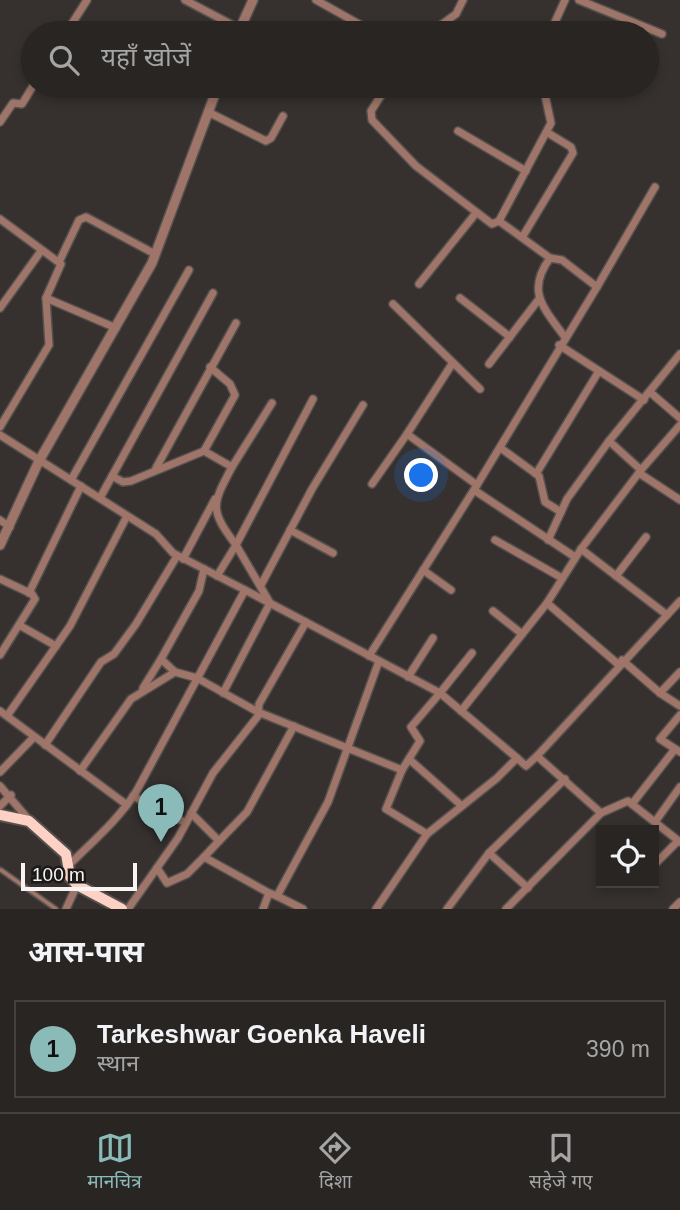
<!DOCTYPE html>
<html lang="hi">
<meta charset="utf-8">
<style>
:root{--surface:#282523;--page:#343130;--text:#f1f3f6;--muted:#a5a5a6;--line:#444241;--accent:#8bbbb9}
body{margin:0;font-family:Arial,"Noto Sans Devanagari",sans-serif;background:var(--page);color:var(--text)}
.controls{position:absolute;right:21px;bottom:21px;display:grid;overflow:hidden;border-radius:0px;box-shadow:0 4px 10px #0003}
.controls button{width:63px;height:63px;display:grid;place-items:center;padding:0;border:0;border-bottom:2px solid var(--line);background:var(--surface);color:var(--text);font:35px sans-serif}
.scale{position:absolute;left:21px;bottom:18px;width:116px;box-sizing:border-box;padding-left:7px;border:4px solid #f7f4f3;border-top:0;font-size:19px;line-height:24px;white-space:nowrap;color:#f7f4f3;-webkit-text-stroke:5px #1c1a19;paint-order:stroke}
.you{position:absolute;left:422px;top:476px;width:24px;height:24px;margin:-18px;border:5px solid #fff;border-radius:50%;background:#1a73e8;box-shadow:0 0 0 10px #1a73e833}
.badge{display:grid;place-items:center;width:46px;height:46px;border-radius:50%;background:var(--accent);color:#111;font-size:23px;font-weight:700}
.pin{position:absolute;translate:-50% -58px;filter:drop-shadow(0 2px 4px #0008)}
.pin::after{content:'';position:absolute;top:37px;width:24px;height:21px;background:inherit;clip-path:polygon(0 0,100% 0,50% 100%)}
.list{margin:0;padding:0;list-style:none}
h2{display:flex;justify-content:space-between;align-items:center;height:91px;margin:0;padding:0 28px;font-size:30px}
h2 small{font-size:23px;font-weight:400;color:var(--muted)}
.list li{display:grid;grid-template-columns:46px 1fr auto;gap:21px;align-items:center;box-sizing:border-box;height:98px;margin:0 14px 14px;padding:0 14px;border:2px solid var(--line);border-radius:0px}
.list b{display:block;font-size:26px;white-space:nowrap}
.list p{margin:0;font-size:23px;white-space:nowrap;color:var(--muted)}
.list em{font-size:23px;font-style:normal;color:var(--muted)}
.icon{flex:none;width:38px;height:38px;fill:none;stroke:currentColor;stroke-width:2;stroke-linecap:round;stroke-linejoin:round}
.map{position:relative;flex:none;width:680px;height:909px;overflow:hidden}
.search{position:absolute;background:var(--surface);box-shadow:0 4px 10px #0003;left:21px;right:21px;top:21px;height:77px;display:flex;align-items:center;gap:18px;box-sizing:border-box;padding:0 24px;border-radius:38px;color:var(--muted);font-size:26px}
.sheet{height:203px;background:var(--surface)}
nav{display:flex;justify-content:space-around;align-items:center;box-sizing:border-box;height:98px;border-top:2px solid var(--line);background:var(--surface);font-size:19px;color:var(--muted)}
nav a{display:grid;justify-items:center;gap:4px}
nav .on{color:var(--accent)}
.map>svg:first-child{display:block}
</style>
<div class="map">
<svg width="680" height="909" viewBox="0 0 680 909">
<rect width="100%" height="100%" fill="#36312f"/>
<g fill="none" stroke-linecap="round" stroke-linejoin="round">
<g stroke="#55504e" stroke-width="7">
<path id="service" d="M1,870L56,909"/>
</g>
<g stroke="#55504e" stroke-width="10">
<g id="minor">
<path d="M185,0L240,29"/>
<path d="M316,0L375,33"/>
<path d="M579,0L662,34"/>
<path d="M66,33L87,0"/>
<path d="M430,33L456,14L463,0"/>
<path d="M550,33L565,0"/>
<path d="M387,86L371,111L372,120L416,166L492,224L499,221L550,258C526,291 543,307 564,336"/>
<path d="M208,112L266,141L271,138L283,116"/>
<path d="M0,122L13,103L22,104L33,86"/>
<path d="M458,131L526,171"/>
<path d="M0,219L61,264L46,298L49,345L0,427"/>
<path d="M499,221L551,123L543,86"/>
<path d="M523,236L573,153L571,147L548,133"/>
<path d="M60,260L79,220L86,217L155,254"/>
<path d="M419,284L476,213"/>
<path d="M597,287L655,187"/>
<path d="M46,298L116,328"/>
<path d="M460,298L510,337"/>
<path d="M393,304L480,389"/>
<path d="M0,308L41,251"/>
<path d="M559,345L644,400"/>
<path d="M489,364L539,299"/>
<path d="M651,393L680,418"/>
<path d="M407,434L452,364"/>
<path d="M0,435L156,534L173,553L245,590"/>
<path d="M609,441L680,354"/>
<path d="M502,449L539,476L545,502L561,512"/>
<path d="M204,451L232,467C212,505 209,509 236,545L217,576"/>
<path d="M232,467L272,403"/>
<path d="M156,468L236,323"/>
<path d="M639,473L680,500"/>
<path d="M536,474L599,371"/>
<path d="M112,476L123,482L131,481L204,451L235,395L230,384L210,367"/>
<path d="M71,480L189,270"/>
<path d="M477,485L597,287L562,260L550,258"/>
<path d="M474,490L575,557"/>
<path d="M100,498L213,293"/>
<path d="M0,520L10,527"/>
<path d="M290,530L333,553"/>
<path d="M495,540L562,578"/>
<path d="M548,540L567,499L609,441L641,470"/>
<path d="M581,549L667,615"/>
<path d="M183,559L215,499"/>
<path d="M423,570L451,590"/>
<path d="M616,576L646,537"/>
<path d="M0,579L32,594L35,599L0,655"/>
<path d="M261,585L312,489L363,405"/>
<path d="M29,593L81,486"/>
<path d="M547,603L619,665"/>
<path d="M493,611L522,634"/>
<path d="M19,625L56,646"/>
<path d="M472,653L440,693L517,758"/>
<path d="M369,656L477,485L407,434L372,484"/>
<path d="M622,660L660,693L680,672"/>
<path d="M175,672L161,659L199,591L204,569"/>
<path d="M408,677L433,638"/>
<path d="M143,688L161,659"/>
<path d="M223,693L270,603L236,545L313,399"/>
<path d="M660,693L680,706"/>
<path d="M0,711L127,805"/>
<path d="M461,711L547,603L581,549L641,470L680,425"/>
<path d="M680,715L660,739L680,752"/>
<path d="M7,716L70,626L127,516"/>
<path d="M45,745L101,662L114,654L136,624L177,556"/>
<path d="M537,756L680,601"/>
<path d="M409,759L462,806"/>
<path d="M402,770L386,809L427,834"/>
<path d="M0,772L34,737"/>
<path d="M0,786L29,820"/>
<path d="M133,796L186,823"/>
<path d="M632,804L675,749"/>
<path d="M0,806L11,795"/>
<path d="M191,813L219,841L204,857L269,893"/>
<path d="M655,822L680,787"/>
<path d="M219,841L247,812L294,726"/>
<path d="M489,853L528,888"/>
<path d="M69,865C93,841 118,820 136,792L245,590L440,693L411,727L420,741L402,770L258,712L197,678L175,672L131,699L80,771"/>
<path d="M654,865L678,841"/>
<path d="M157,868L167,883L187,874L204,857"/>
<path d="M277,896L303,909"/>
<path d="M66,909L77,885"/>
<path d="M128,909L178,838L213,773L258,716L259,704L306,622"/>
<path d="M263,909L269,893L277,896L328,802L379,661"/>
<path d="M376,909L427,834L497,778L517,758L526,766L537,756L601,813"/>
<path d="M447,909L489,853L565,779"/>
<path d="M506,909L601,813L628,801L680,842"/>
<path d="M673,909L680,902"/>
</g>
</g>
<g stroke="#55504e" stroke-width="12">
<g id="tertiary">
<path d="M238,33L253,0"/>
<path d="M0,545L39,461L152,263L218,86"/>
</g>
</g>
<g stroke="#55504e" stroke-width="14">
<path id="trunk" d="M0,815L29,821L66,854L70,877L77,885L122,909"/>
</g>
<use href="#service" stroke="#9e7568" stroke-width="3.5"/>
<use href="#minor" stroke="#9e7568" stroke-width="7"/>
<use href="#tertiary" stroke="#9e7568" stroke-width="9"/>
<use href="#trunk" stroke="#fdd2c4" stroke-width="10"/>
</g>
</svg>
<div class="controls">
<button><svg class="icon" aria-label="locate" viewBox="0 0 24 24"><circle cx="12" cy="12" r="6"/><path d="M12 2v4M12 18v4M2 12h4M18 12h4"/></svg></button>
</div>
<div class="scale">100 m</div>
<div class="you"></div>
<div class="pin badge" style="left:161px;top:842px">1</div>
<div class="search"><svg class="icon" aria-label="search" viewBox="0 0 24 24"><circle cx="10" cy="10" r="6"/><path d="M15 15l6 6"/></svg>यहाँ खोजें</div>
</div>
<section class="sheet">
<h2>आस-पास<small></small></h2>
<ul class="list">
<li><span class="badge">1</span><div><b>Tarkeshwar Goenka Haveli</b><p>स्थान</p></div><em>390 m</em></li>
</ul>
</section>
<nav>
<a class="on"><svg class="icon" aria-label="map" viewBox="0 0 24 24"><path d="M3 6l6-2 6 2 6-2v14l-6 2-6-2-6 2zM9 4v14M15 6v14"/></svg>मानचित्र</a>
<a><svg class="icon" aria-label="directions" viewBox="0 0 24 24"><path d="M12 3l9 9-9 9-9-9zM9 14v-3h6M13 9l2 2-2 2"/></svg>दिशा</a>
<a><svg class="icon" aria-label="saved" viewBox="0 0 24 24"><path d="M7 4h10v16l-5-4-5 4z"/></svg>सहेजे गए</a>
</nav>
